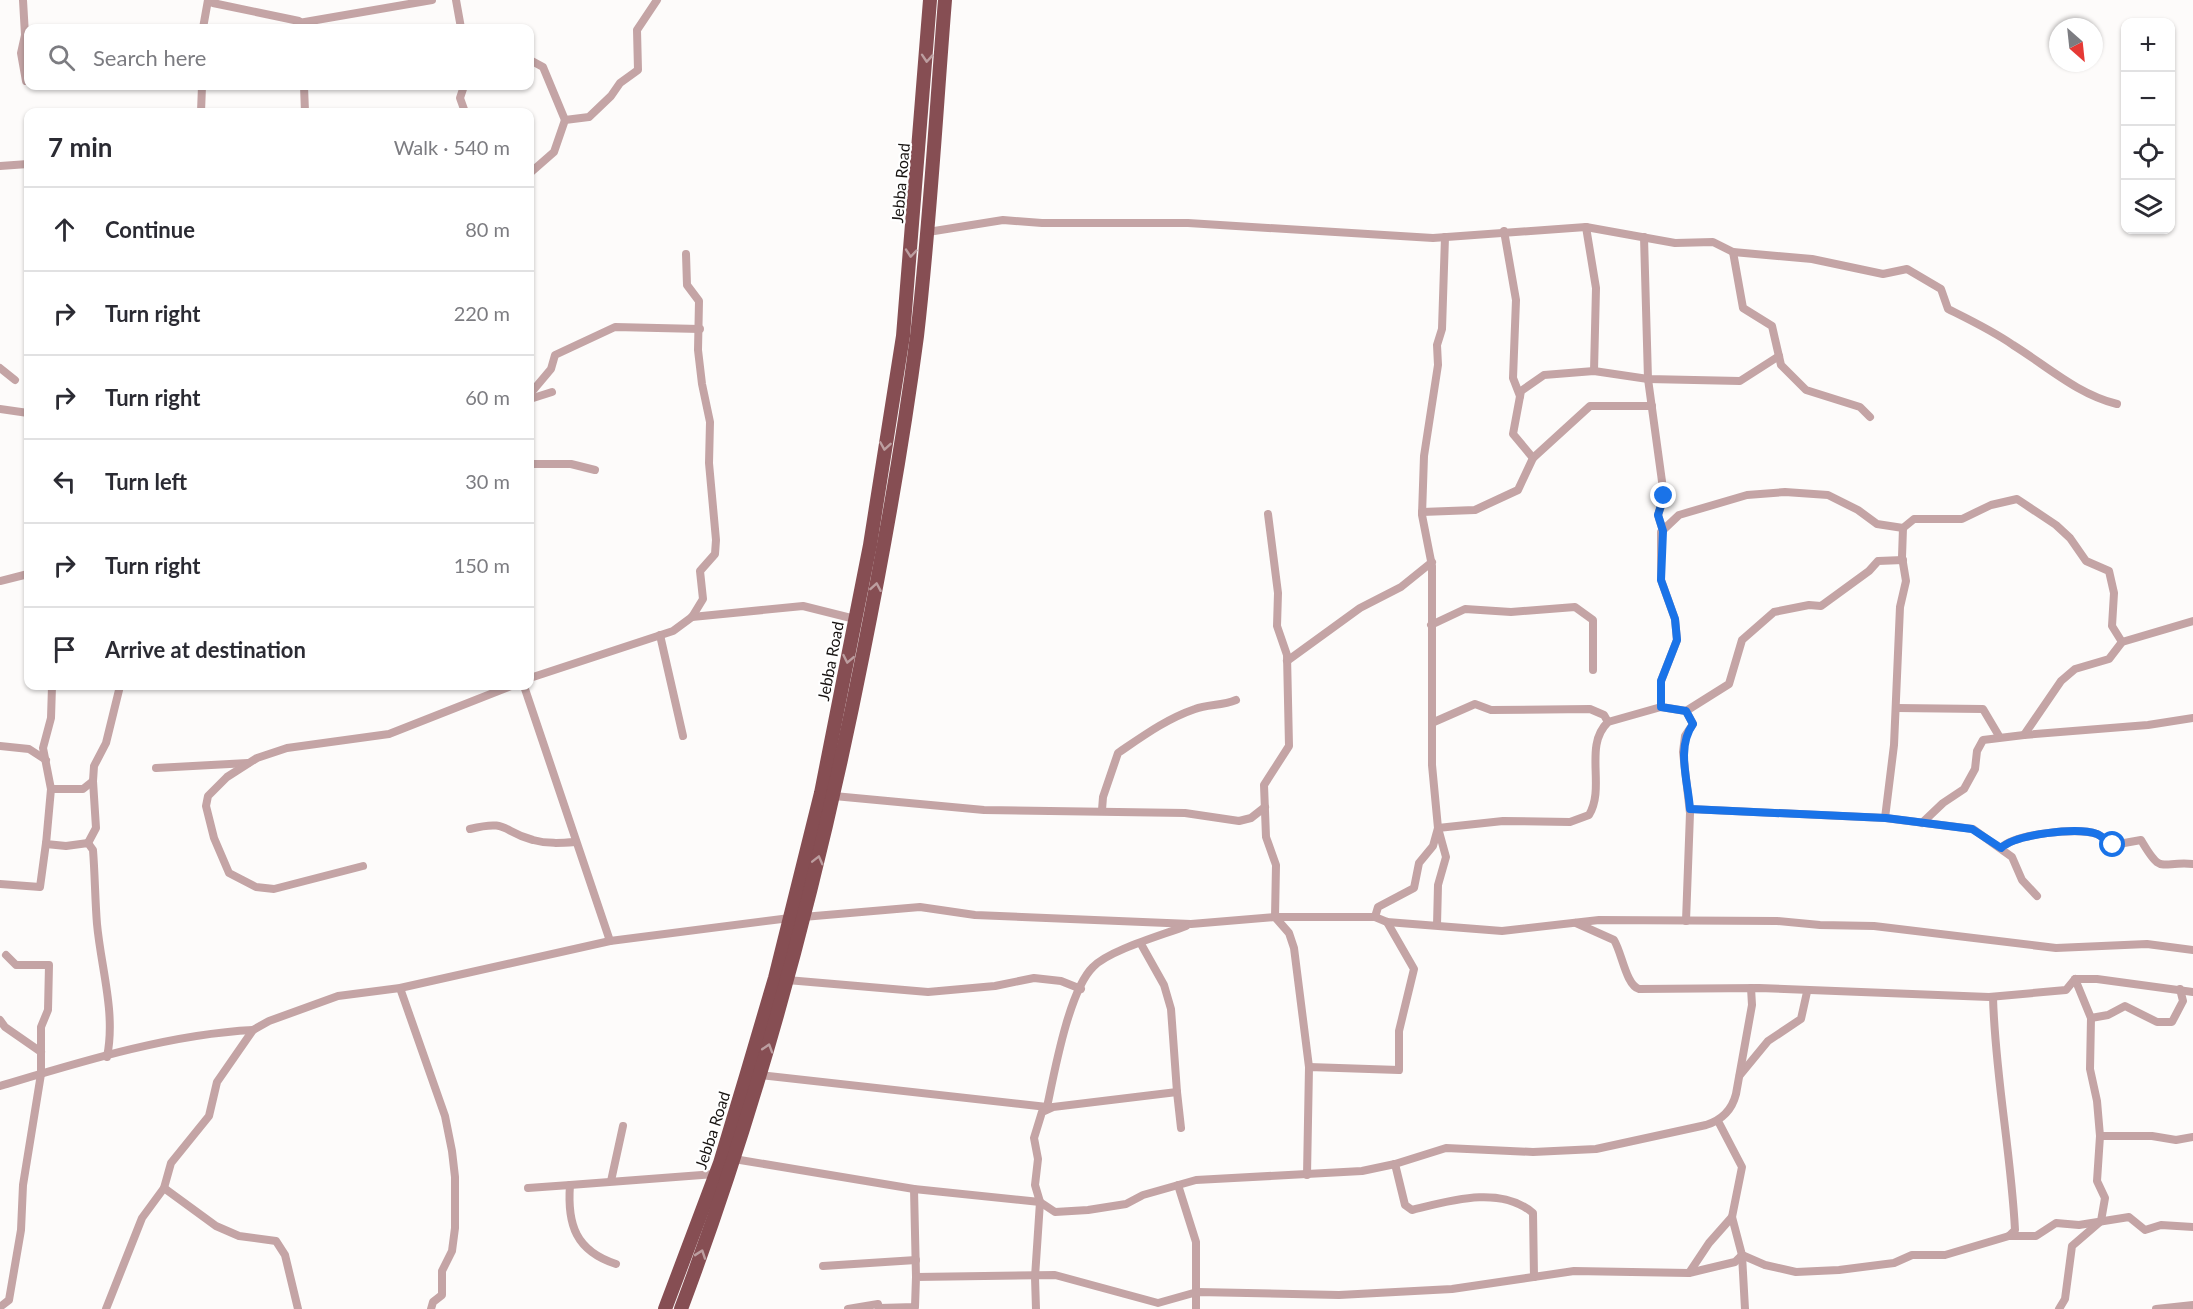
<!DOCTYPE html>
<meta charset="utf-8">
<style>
:root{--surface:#fff;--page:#f7f7f7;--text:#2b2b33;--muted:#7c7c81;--line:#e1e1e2}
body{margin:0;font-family:Lato,sans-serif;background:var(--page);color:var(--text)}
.controls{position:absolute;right:18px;top:18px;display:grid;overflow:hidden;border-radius:12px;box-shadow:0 2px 4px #0004}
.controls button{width:54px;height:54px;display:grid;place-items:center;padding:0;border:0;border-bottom:2px solid var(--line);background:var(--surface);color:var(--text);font:30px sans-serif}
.compass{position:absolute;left:2049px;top:18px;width:54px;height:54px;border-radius:50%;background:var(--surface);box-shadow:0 2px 4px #0004;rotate:153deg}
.stop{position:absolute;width:18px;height:18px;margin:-14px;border:4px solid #1a73e8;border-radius:50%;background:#fff}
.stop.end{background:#1a73e8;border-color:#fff;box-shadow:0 2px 6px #0008}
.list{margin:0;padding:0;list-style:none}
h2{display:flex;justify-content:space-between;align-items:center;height:78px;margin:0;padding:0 24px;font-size:26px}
h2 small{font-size:20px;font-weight:400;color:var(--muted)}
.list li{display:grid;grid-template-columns:39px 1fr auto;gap:18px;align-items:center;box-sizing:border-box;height:84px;padding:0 24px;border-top:2px solid var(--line)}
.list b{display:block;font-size:22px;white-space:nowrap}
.list em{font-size:20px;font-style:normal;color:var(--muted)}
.icon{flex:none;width:33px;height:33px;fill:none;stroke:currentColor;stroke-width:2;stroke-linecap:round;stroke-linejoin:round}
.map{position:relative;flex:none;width:2193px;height:1309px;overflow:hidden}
.search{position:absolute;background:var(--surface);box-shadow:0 2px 4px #0004;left:24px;top:24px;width:510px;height:66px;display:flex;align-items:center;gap:15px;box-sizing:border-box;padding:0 21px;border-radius:12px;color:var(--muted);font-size:22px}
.panel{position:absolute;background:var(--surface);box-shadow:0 2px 4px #0004;left:24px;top:108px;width:510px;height:582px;border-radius:12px}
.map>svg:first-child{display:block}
</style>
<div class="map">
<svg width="2193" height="1309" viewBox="0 0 2193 1309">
<rect width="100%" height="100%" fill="#fdfbfa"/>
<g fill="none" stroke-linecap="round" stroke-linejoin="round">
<g stroke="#c4a4a5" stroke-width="8">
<path d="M23,0L25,35L21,53L26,81"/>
<path d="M210,0L213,3L299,21L300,28"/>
<path d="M456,0L461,28"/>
<path d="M299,23L432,0"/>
<path d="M203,28L208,0"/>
<path d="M530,60L543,67L565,120"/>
<path d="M304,86L305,112"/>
<path d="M464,86L460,98L465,112"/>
<path d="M201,112L202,86"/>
<path d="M0,166L28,164"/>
<path d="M530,173L554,152L565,120L589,117L611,96L620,83L638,70L637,30L657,0"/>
<path d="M1586,227L1596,288L1594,371"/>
<path d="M1504,231L1516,300L1513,378L1520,396"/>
<path d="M928,232L1003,220L1042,223H1188L1433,238L1586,227L1675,243L1713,242L1733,252L1812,259L1883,274L1907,269L1941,289L1948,309C1970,320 1993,331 2013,345C2047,366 2077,394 2117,404"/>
<path d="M1644,237L1648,379L1664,496L1658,515L1663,531"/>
<path d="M1733,252L1743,308L1772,326L1781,365L1806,390L1860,407L1870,417"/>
<path d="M0,368L15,380"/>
<path d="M530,394L551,369L555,355L615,327L700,329"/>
<path d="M530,399L552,392"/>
<path d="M0,409L28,413"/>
<path d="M1533,458L1513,434L1521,391L1544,375L1594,371L1648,379L1740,381L1779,356"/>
<path d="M530,464H571L595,470"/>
<path d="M1422,512L1475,510L1518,490L1533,458L1590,406H1652"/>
<path d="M1268,514L1278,593L1277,626L1287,655L1289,746L1264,785L1266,837L1276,865L1275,917L1289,933L1294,948L1309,1067"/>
<path d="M1903,528L1914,519H1962L1991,505L2017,499L2056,525L2070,538L2086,561L2109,571L2114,593L2112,626L2122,642"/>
<path d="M0,581L28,574"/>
<path d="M692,617L803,606L855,619"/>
<path d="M1431,625L1465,609L1511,612L1575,607L1593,620V670"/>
<path d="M660,635L683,736"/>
<path d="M1287,661L1360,608L1401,587L1432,562"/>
<path d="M530,678L673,631L692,617L703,599L700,571L715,554L716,540L709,463L710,422L702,384L698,350L699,301L687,285L686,254"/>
<path d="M52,686L51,718L43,748L51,789L46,844L66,846L88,843L93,850C95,875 95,900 97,924C101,968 116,1013 107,1057"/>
<path d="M524,686L610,941"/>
<path d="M1661,707V681L1677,640L1675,619L1661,580V532L1679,515L1747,495L1785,492L1828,495L1858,510L1877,524L1903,528L1902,557L1906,581L1900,607L1894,745L1885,818"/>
<path d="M1897,708L1983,709L1999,736"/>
<path d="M1686,711L1693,724L1685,736L1683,752L1690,813L1686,921"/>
<path d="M1434,722L1475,704L1491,710L1590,709L1604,715L1608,722"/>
<path d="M2024,735L2148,725L2193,718"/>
<path d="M0,746L29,749L46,760"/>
<path d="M156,768L248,763"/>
<path d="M51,789H83L93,781L94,766L106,743L120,686"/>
<path d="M834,796L984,810L1185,813L1239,821L1251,818L1265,807"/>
<path d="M1690,809L1885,818L1973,829L2012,857L2022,880L2037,896"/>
<path d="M1102,810L1103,797L1118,753C1143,736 1166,719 1195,709C1208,704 1222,706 1236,700"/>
<path d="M1922,823L1943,803L1964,789L1975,769L1977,751L1983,740L2024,735L2061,681L2075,669L2109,659L2122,642L2193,621"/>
<path d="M470,829C510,819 501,832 533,840C547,844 561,843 576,842"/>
<path d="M88,843L96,828L93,781"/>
<path d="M2001,848C2015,834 2077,827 2097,834C2102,836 2108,842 2113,845L2141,840C2162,876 2159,861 2193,864"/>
<path d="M363,866L274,889L256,887L229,873L214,838L206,806L208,796L227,777L257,758L287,748L389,734L511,686"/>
<path d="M0,884L40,887L46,843"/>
<path d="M803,917L920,907L975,915L1191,924L1275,917H1375L1387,922L1502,931L1599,920L1777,921L1820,925L1874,926L2056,948L2147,944L2193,950"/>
<path d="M1375,917L1378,907L1414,888L1419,863L1433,846L1438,828L1503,821L1570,822L1589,815C1606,787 1583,746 1608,722L1661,707L1686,711L1729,684L1742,640L1774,612L1809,605L1821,606L1869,571L1878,561L1903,560"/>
<path d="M1576,923L1614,940C1622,953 1626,985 1639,989L1759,988L1989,997L2066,990L2075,979H2097L2193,992"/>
<path d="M1437,925L1438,885L1446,857L1438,828L1432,765V566L1422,515L1424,456L1438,365L1437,345L1442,329L1445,237"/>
<path d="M1141,944L1164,985L1171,1009L1177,1092"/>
<path d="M2075,979L2091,1018L2090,1069L2097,1101L2100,1136H2152L2176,1140L2193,1137"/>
<path d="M787,980L928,992L995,986L1034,978L1061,981L1081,989"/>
<path d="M400,988L445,1116L452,1151L455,1177V1228L452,1251L442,1271V1295L433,1302L431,1309"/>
<path d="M2091,1018L2108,1015L2125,1006L2157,1022H2172L2183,1001L2180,989"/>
<path d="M0,1020L5,1027L41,1052"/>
<path d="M760,1075L1047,1107C1054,1074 1069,990 1093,967C1109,950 1163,935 1186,926"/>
<path d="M1740,1075L1768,1041L1801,1019L1807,992"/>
<path d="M0,1086C80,1062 170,1034 253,1030"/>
<path d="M1718,1121L1742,1167L1732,1217"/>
<path d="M734,1159L914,1189L1040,1202L1055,1212L1088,1210L1126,1204L1143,1195L1196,1180L1362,1171L1395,1164L1446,1148L1533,1152L1596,1149L1706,1125C1722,1120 1732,1110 1736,1094L1752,1005L1751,988"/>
<path d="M1395,1164L1405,1205L1412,1210C1449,1201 1500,1185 1533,1213L1534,1277"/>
<path d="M1307,1175L1309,1067L1399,1070V1031L1414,969L1387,922"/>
<path d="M611,1181L623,1126"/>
<path d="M1178,1185L1196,1242V1309"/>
<path d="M164,1188L216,1226L239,1236L276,1241L285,1255L298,1309"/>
<path d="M528,1188L570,1185"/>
<path d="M914,1189L916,1277"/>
<path d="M2009,1236H2036L2056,1223L2079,1225L2129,1217L2145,1230L2161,1225L2193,1227"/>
<path d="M616,1264C576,1251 567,1225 570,1185L715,1174"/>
<path d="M823,1266L916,1260"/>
<path d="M1689,1273L1735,1262L1742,1255L1765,1265L1796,1272L1839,1270L1894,1263L1912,1255H1945L2009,1236L2015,1230C2011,1152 1995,1075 1993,997"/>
<path d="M0,1307L9,1300L21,1230L23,1185L41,1074V1027L48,1010L49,965H16L6,955"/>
<path d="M106,1309L142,1218L164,1188L171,1163L209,1116L217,1082L253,1030L269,1021L338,996L400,988L610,941L790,918"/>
<path d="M848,1309L878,1304L879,1308L915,1307L916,1277L1055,1275L1158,1303L1197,1292L1339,1295L1452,1289L1574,1271L1689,1273L1709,1243L1732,1217L1742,1255L1745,1309"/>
<path d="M1036,1309L1035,1277L1040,1202L1035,1185L1038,1159L1034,1138L1042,1112L1053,1107L1177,1092L1181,1128"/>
<path d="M2059,1309L2065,1299L2072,1246L2101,1221L2105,1198L2097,1181L2100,1136"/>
<path d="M2156,1309L2193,1305"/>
</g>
<g stroke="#864e53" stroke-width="14">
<path d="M665,1309L720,1163L747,1073L775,978L821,793L870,545L903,336L930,0"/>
<path d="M681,1309C761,1096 819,877 863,654C884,549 903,442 917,336C930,224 936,112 945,0"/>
</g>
</g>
<defs><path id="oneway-chevron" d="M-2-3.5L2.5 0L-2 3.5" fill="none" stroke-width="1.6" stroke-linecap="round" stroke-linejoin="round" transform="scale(1.5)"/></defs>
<g stroke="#bc9ea0">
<use href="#oneway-chevron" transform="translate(927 58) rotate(94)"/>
<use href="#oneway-chevron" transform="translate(911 253) rotate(95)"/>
<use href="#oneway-chevron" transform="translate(885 446) rotate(99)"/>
<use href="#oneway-chevron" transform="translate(876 587) rotate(-80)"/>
<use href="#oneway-chevron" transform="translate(848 659) rotate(101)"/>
<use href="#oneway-chevron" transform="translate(818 860) rotate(-76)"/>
<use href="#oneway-chevron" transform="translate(768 1048) rotate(-73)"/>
<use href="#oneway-chevron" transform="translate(701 1254) rotate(-71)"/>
</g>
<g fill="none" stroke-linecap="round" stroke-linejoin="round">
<path stroke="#1a73e8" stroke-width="8" d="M1664,496L1658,515L1663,531L1661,580L1675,619L1677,640L1661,681V707L1686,711L1693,724C1676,748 1688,781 1690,809L1886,818L1972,829L2001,848C2016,834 2077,827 2097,834C2102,836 2108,842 2113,845"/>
</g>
<g text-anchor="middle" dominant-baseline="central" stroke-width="4.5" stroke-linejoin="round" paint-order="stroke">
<g font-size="16" fill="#171311" stroke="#fff">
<text transform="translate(900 183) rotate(-85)">Jebba Road</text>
<text transform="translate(830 661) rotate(-79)">Jebba Road</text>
<text transform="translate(712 1130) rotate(-72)">Jebba Road</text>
</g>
</g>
</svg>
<div class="controls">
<button>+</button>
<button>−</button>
<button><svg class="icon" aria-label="locate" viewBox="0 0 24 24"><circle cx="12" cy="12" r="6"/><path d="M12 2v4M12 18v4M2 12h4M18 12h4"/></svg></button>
<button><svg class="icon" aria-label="layers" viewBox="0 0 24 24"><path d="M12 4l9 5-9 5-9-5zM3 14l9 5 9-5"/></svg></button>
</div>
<svg class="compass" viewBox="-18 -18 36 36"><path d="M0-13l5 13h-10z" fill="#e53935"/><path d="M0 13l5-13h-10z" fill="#7c7c81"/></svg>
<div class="stop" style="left:2113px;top:845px"></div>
<div class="stop end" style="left:1664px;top:496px"></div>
<div class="search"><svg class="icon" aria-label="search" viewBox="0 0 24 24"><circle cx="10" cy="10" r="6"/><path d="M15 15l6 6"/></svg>Search here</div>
<section class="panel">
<h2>7 min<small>Walk · 540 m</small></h2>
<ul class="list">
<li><svg class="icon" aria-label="ahead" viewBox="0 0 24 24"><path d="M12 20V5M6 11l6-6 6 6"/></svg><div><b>Continue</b></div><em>80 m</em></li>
<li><svg class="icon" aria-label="right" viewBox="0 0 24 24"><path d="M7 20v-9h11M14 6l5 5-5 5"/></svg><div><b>Turn right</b></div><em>220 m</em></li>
<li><svg class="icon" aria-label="right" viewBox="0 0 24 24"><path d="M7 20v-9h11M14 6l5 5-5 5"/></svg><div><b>Turn right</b></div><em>60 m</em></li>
<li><svg class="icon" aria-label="left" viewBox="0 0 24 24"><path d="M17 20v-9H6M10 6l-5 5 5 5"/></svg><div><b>Turn left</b></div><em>30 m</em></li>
<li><svg class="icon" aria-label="right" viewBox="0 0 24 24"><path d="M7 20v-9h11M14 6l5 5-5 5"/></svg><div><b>Turn right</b></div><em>150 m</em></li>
<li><svg class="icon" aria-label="arrive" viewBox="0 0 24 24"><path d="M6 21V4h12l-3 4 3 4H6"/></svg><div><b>Arrive at destination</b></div></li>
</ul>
</section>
</div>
